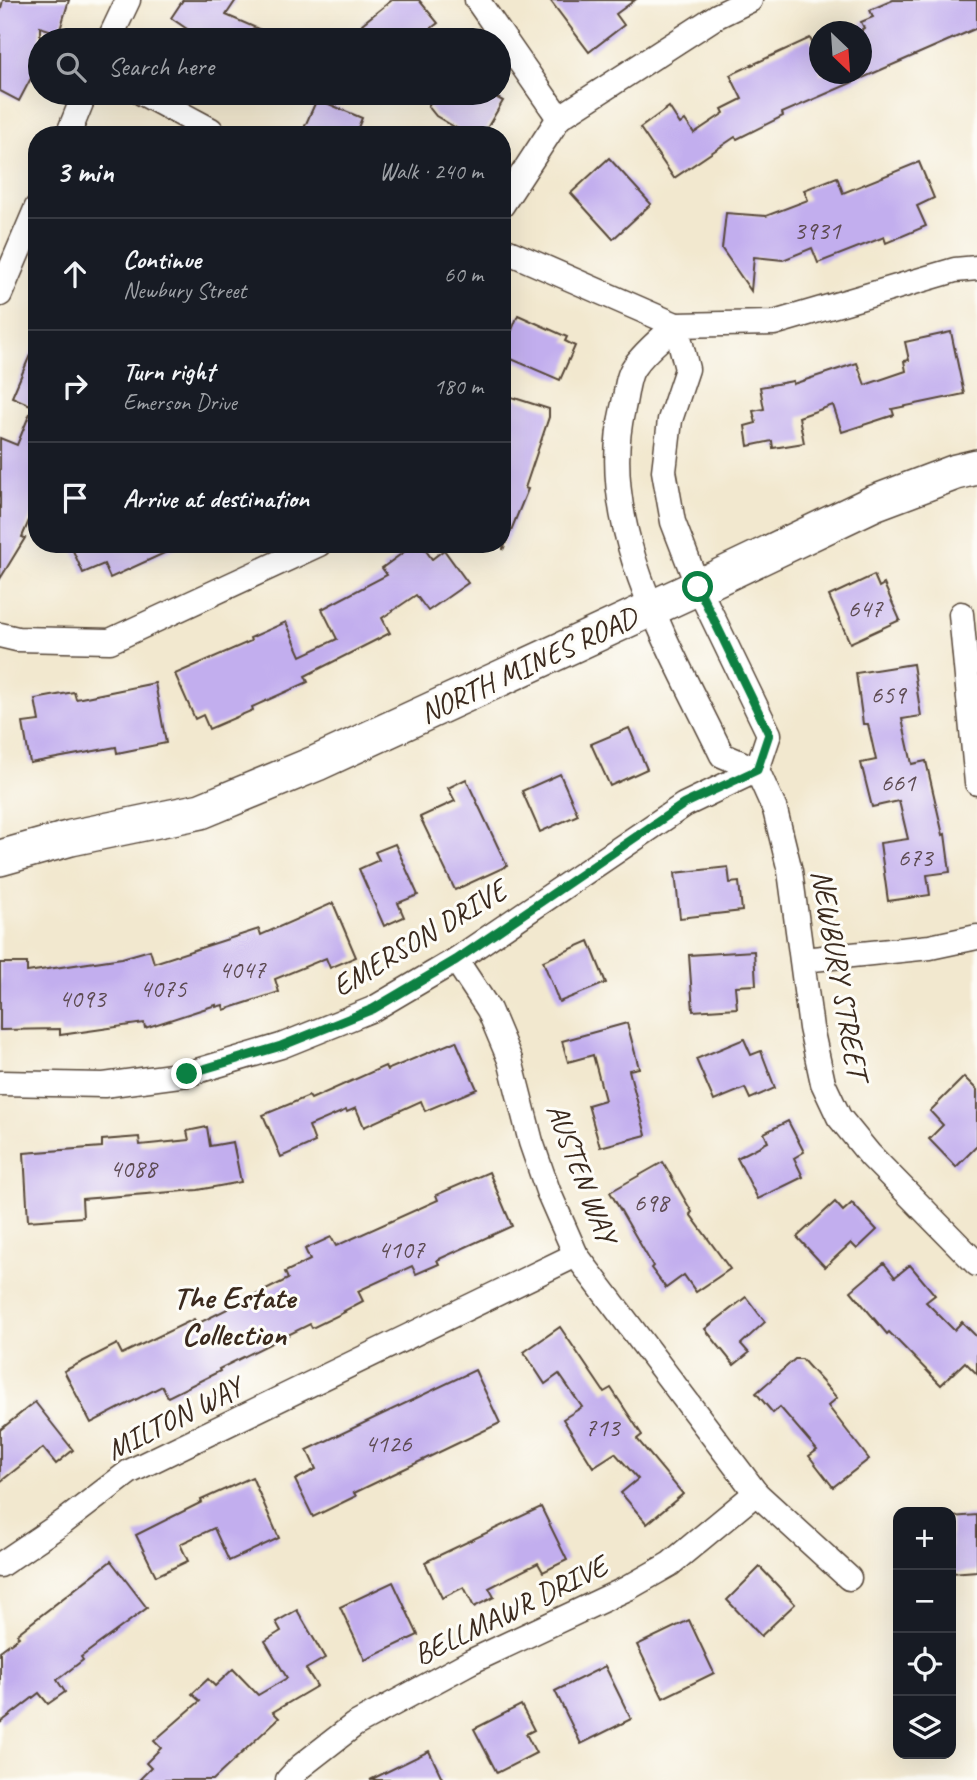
<!DOCTYPE html>
<meta charset="utf-8">
<style>
:root{--surface:#171b24;--page:#242831;--text:#f1f3f6;--muted:#9ea1a6;--line:#363941}
body{margin:0;font-family:Caveat,sans-serif;background:var(--page);color:var(--text)}
.controls{position:absolute;right:21px;bottom:21px;display:grid;overflow:hidden;border-radius:14px;box-shadow:0 7px 28px #0002}
.controls button{width:63px;height:63px;display:grid;place-items:center;padding:0;border:0;border-bottom:2px solid var(--line);background:var(--surface);color:var(--text);font:35px sans-serif}
.compass{position:absolute;left:809px;top:21px;width:63px;height:63px;border-radius:50%;background:var(--surface);box-shadow:0 7px 28px #0002;rotate:155deg}
.stop{position:absolute;width:21px;height:21px;margin:-16px;border:5px solid #0b8043;border-radius:50%;background:#fff}
.stop.end{background:#0b8043;border-color:#fff;box-shadow:0 2px 7px #0008}
.list{margin:0;padding:0;list-style:none}
h2{display:flex;justify-content:space-between;align-items:center;height:91px;margin:0;padding:0 28px;font-size:30px}
h2 small{font-size:23px;font-weight:400;color:var(--muted)}
.list li{display:grid;grid-template-columns:46px 1fr auto;gap:21px;align-items:center;box-sizing:border-box;height:112px;padding:0 28px;border-top:2px solid var(--line)}
.list b{display:block;font-size:26px;white-space:nowrap}
.list p{margin:0;font-size:23px;white-space:nowrap;color:var(--muted)}
.list em{font-size:23px;font-style:normal;color:var(--muted)}
.icon{flex:none;width:38px;height:38px;fill:none;stroke:currentColor;stroke-width:2;stroke-linecap:round;stroke-linejoin:round}
.map{position:relative;flex:none;width:977px;height:1780px;overflow:hidden}
.search{position:absolute;background:var(--surface);box-shadow:0 7px 28px #0002;left:28px;top:28px;width:483px;height:77px;display:flex;align-items:center;gap:18px;box-sizing:border-box;padding:0 24px;border-radius:38px;color:var(--muted);font-size:26px}
.panel{position:absolute;background:var(--surface);box-shadow:0 7px 28px #0002;left:28px;top:126px;width:483px;height:427px;border-radius:28px}
.map>svg:first-child{display:block}
</style>
<div class="map">
<svg width="977" height="1780" viewBox="0 0 977 1780">
<rect width="100%" height="100%" fill="#fdfcf7"/>
<filter id="ink" filterUnits="userSpaceOnUse"><feTurbulence type="fractalNoise" baseFrequency=".0143" numOctaves="2"/><feDisplacementMap in="SourceGraphic" scale="14" xChannelSelector="R" yChannelSelector="G"/><feConvolveMatrix kernelMatrix="1 2 1 2 8 2 1 2 1" color-interpolation-filters="sRGB"/></filter>
<filter id="wash" filterUnits="userSpaceOnUse"><feTurbulence type="fractalNoise" baseFrequency=".00686" numOctaves="4" result="noise"/><feDisplacementMap in="SourceGraphic" scale="28" xChannelSelector="R" yChannelSelector="G"/><feGaussianBlur stdDeviation="1.57" result="paint"/><feColorMatrix in="noise" values="0 0 0 0 0 0 0 0 0 0 0 0 0 0 0 0 0 1.4 0 .05"/><feComposite in="paint" operator="in"/></filter>
<g filter="url(#wash)">
<rect width="100%" height="100%" fill="#f2e8cf"/>
<g id="blocks">
<g fill="#c2aeee">
<path d="M3,0H69L59,33L40,27V61L19,101L0,91V12Z"/>
<path d="M183,0H236L226,15L284,40H184L190,31L171,18Z"/>
<path d="M392,0H419L438,23L416,40H375L362,24Z"/>
<path d="M550,0H635L616,14L624,25L589,52Z"/>
<path d="M893,0H977V28L782,113L783,116L737,139L735,137L674,178L640,128L669,107L680,124L685,120L694,133L724,113L722,109L742,99L730,75L810,38L815,49L820,47V74H862V29L864,28L861,22L873,17L870,10Z"/>
<path d="M436,93H488L503,101L483,135H468L436,116L428,106Z"/>
<path d="M317,99L362,118L355,135H301Z"/>
<path d="M609,158L651,204L613,239L571,193Z"/>
<path d="M919,162L934,198L917,206L926,226L886,243L884,237L818,263L812,248L783,260L754,257L751,291L722,249L726,213L766,216L808,200L804,190L837,177L843,193Z"/>
<path d="M518,315L567,337L565,341L575,346L560,380L502,355Z"/>
<path d="M951,332L964,394L892,409L894,415L842,432L833,405L799,417L804,443L773,448L772,441L748,446L745,426L756,423L753,411L764,409L760,387L793,381V384L857,363L865,385L906,371L904,361L909,360L905,342Z"/>
<path d="M37,339V502L22,537L25,538L0,579V438L17,445L33,406L12,397Z"/>
<path d="M502,394L549,409V417L525,488L528,489L503,550Z"/>
<path d="M70,544H184L110,578L104,564L83,573Z"/>
<path d="M415,544H421L432,559L444,550L468,583L428,611L416,595L382,618L390,633L305,676L308,682L252,707L253,710L209,729L203,715L195,719L175,674L251,641L250,638L286,622L301,656L337,639L322,609L387,575L382,568Z"/>
<path d="M874,575L879,587L884,584L900,620L850,643L829,596Z"/>
<path d="M913,664L921,716L902,719L912,764L926,761L943,835L945,834L950,872L927,875L930,895L888,901L880,843L908,839L899,801L872,807L861,763L876,760L868,724H863L856,673Z"/>
<path d="M155,683L166,743L117,753L116,747L30,763L23,723L39,721L35,699L74,692L76,699Z"/>
<path d="M629,728L647,769L610,786L591,744Z"/>
<path d="M560,774L578,815L540,832L522,791Z"/>
<path d="M466,779L507,866L455,890L420,817L455,801L448,788Z"/>
<path d="M395,844L418,895L398,903L404,917L384,926L359,869L379,860L375,852Z"/>
<path d="M728,867L730,883L739,882L742,911L680,918L675,873Z"/>
<path d="M333,903L356,957L330,968L326,958L275,979L279,992L224,1010L223,1005L216,1007V1005L145,1028L144,1023L60,1035V1029L0,1030V963H27V972L122,958L150,950L154,963L259,929L261,935Z"/>
<path d="M589,941L606,983L559,1002L543,961Z"/>
<path d="M754,951L756,985L735,986L737,1008L693,1011L689,955Z"/>
<path d="M627,1023L639,1068L629,1070L646,1135L600,1147L588,1105L605,1100L593,1055L568,1062L562,1041Z"/>
<path d="M744,1039L751,1055L761,1051L775,1088L750,1099L745,1088L714,1101L696,1059Z"/>
<path d="M456,1041L477,1089L425,1111L421,1101L364,1127L356,1108L347,1112L346,1110L309,1126L315,1142L281,1157L263,1115L309,1096L311,1099L385,1066L387,1070Z"/>
<path d="M964,1077L977,1090V1146L956,1167L929,1139L943,1125L930,1111Z"/>
<path d="M788,1121L804,1152L794,1158L803,1177L758,1199L737,1158L768,1142L764,1133Z"/>
<path d="M207,1127L210,1146L233,1142L241,1182L198,1190L82,1199L83,1217L28,1221L24,1153L102,1147V1140L139,1137L140,1145L189,1140L187,1131Z"/>
<path d="M663,1162L692,1212L690,1214L730,1269L696,1292L684,1275L666,1288L651,1268L653,1266L610,1192Z"/>
<path d="M489,1172L512,1226L437,1260L439,1264L416,1274L412,1266L358,1291L363,1301L344,1311L345,1312L312,1328L310,1324L219,1369L220,1371L168,1397L162,1386L91,1423L64,1371L117,1344L122,1354L194,1319L197,1324L288,1279L285,1272L310,1260L305,1249L331,1237L336,1246L438,1200L436,1195Z"/>
<path d="M835,1202L843,1211L852,1203L877,1230L857,1249L851,1243L825,1267L797,1237Z"/>
<path d="M884,1263L895,1277L910,1265L935,1295L926,1302L954,1330L962,1322L977,1337V1374L965,1362L941,1385L889,1332L887,1334L851,1291Z"/>
<path d="M746,1297L765,1322L741,1344L749,1353L734,1365L705,1329Z"/>
<path d="M560,1327L604,1392L611,1388L642,1435L637,1439L683,1494L647,1524L621,1493L638,1479L615,1453L593,1467L563,1419L582,1407L559,1374L545,1384L524,1352Z"/>
<path d="M795,1359H802L837,1398L828,1406L869,1459L833,1487L809,1456L817,1450L780,1407L773,1413L756,1393Z"/>
<path d="M475,1370L500,1423L354,1493L356,1496L313,1517L295,1480L316,1469L307,1450Z"/>
<path d="M35,1402L73,1450L56,1464L43,1448L0,1482V1430Z"/>
<path d="M252,1477L279,1538L229,1561L214,1528L180,1544L188,1561L156,1576L136,1535L202,1502L201,1500Z"/>
<path d="M541,1507L567,1560L543,1572L538,1563L489,1588L494,1597L474,1607L464,1587L442,1598L425,1562Z"/>
<path d="M977,1515V1571L951,1573V1517Z"/>
<path d="M111,1561L147,1608L81,1657L83,1660L57,1680L65,1692L48,1704L39,1693L0,1723V1651L19,1637L17,1634Z"/>
<path d="M760,1567L795,1604L761,1636L727,1600Z"/>
<path d="M393,1582L418,1635L365,1660L340,1607Z"/>
<path d="M297,1610L325,1658L306,1669L317,1686L273,1712L279,1718L213,1780H139L151,1768L146,1763L161,1748L154,1741L200,1701L192,1694L208,1679L215,1686L233,1669L258,1695L287,1678L265,1641L281,1631L276,1622Z"/>
<path d="M689,1620L714,1673L663,1698L637,1645Z"/>
<path d="M605,1666L631,1719L581,1744L555,1691Z"/>
<path d="M521,1705L534,1730L526,1734L536,1753L497,1773L474,1729Z"/>
<path d="M429,1751L443,1780H370Z"/>
</g>
</g>
</g>
<g filter="url(#ink)">
<use href="#blocks" fill-opacity="0" stroke="#564639" stroke-width="2"/>
<g fill="none" stroke-linecap="round" stroke-linejoin="round">
<g stroke="#564639" stroke-width="27">
<g id="street">
<path d="M477,0L559,118"/>
<path d="M109,40L128,0"/>
<path d="M142,93L211,130L214,135"/>
<path d="M68,135L85,93"/>
<path d="M502,205L559,118L717,16L750,0"/>
<path d="M502,249L676,325L774,323L955,270L977,268"/>
<path d="M0,294L37,207"/>
<path d="M676,325L687,369L670,420L664,471L673,522L698,587L769,734L757,770L775,810L790,871L811,1028L823,1083L839,1117L870,1155L977,1264"/>
<path d="M676,325C662,338 645,351 634,367C627,376 626,396 623,408C595,527 672,650 722,755L757,770"/>
<path d="M961,614L977,783"/>
<path d="M0,635L17,639L110,641L319,544"/>
<path d="M456,960L489,1010L510,1060L531,1142L548,1191L576,1255L756,1493L849,1578"/>
<path d="M803,960L930,947L977,937"/>
<path d="M0,1083L104,1085L187,1074L281,1046L373,1009L456,960L684,805L757,770"/>
<path d="M0,1565L65,1521L129,1472L576,1255"/>
<path d="M288,1780L300,1767L354,1725L470,1662L628,1588L670,1564L756,1493"/>
</g>
</g>
<g stroke="#564639" stroke-width="38">
<path id="secondary" d="M0,858L71,838L201,811L317,763L698,587L874,503L956,472L977,467"/>
</g>
<use href="#street" stroke="#fff" stroke-width="24"/>
<use href="#secondary" stroke="#fff" stroke-width="35"/>
</g>
</g>
<g fill="none" stroke-linecap="round" stroke-linejoin="round" filter="url(#ink)">
<path stroke="#0b8043" stroke-width="9" d="M187,1074L281,1046L373,1009L456,960L684,804L757,770L769,734L698,587"/>
</g>
<g text-anchor="middle" dominant-baseline="central" stroke-width="6" stroke-linejoin="round" paint-order="stroke">
<g font-size="26" fill="#5d4b52">
<text x="817" y="230">3931</text>
<text x="865" y="608">647</text>
<text x="888" y="694">659</text>
<text x="898" y="782">661</text>
<text x="915" y="857">673</text>
<text x="242" y="969">4047</text>
<text x="163" y="988">4075</text>
<text x="82" y="998">4093</text>
<text x="133" y="1168">4088</text>
<text x="651" y="1202">698</text>
<text x="401" y="1249">4107</text>
<text x="602" y="1427">713</text>
<text x="388" y="1443">4126</text>
</g>
<g font-size="30" fill="#3b2a1e" stroke="#fdfcf7">
<text transform="translate(528 665) rotate(-25)">NORTH MINES ROAD</text>
<text transform="translate(419 938) rotate(-31)">EMERSON DRIVE</text>
<text transform="translate(840 974) rotate(80)">NEWBURY STREET</text>
<text transform="translate(582 1173) rotate(69)">AUSTEN WAY</text>
<text transform="translate(174 1418) rotate(-27)">MILTON WAY</text>
<text transform="translate(510 1610) rotate(-26)">BELLMAWR DRIVE</text>
</g>
<g font-size="32" font-weight="bold" fill="#3b2a1e" stroke="#fdfcf7">
<text x="234" y="1297">The Estate<tspan x="234" dy="37">Collection</tspan></text>
</g>
</g>
</svg>
<div class="controls">
<button>+</button>
<button>−</button>
<button><svg class="icon" aria-label="locate" viewBox="0 0 24 24"><circle cx="12" cy="12" r="6"/><path d="M12 2v4M12 18v4M2 12h4M18 12h4"/></svg></button>
<button><svg class="icon" aria-label="layers" viewBox="0 0 24 24"><path d="M12 4l9 5-9 5-9-5zM3 14l9 5 9-5"/></svg></button>
</div>
<svg class="compass" viewBox="-18 -18 36 36"><path d="M0-13l5 13h-10z" fill="#e53935"/><path d="M0 13l5-13h-10z" fill="#9ea1a6"/></svg>
<div class="stop" style="left:698px;top:587px"></div>
<div class="stop end" style="left:187px;top:1074px"></div>
<div class="search"><svg class="icon" aria-label="search" viewBox="0 0 24 24"><circle cx="10" cy="10" r="6"/><path d="M15 15l6 6"/></svg>Search here</div>
<section class="panel">
<h2>3 min<small>Walk · 240 m</small></h2>
<ul class="list">
<li><svg class="icon" aria-label="ahead" viewBox="0 0 24 24"><path d="M12 20V5M6 11l6-6 6 6"/></svg><div><b>Continue</b><p>Newbury Street</p></div><em>60 m</em></li>
<li><svg class="icon" aria-label="right" viewBox="0 0 24 24"><path d="M7 20v-9h11M14 6l5 5-5 5"/></svg><div><b>Turn right</b><p>Emerson Drive</p></div><em>180 m</em></li>
<li><svg class="icon" aria-label="arrive" viewBox="0 0 24 24"><path d="M6 21V4h12l-3 4 3 4H6"/></svg><div><b>Arrive at destination</b></div></li>
</ul>
</section>
</div>
